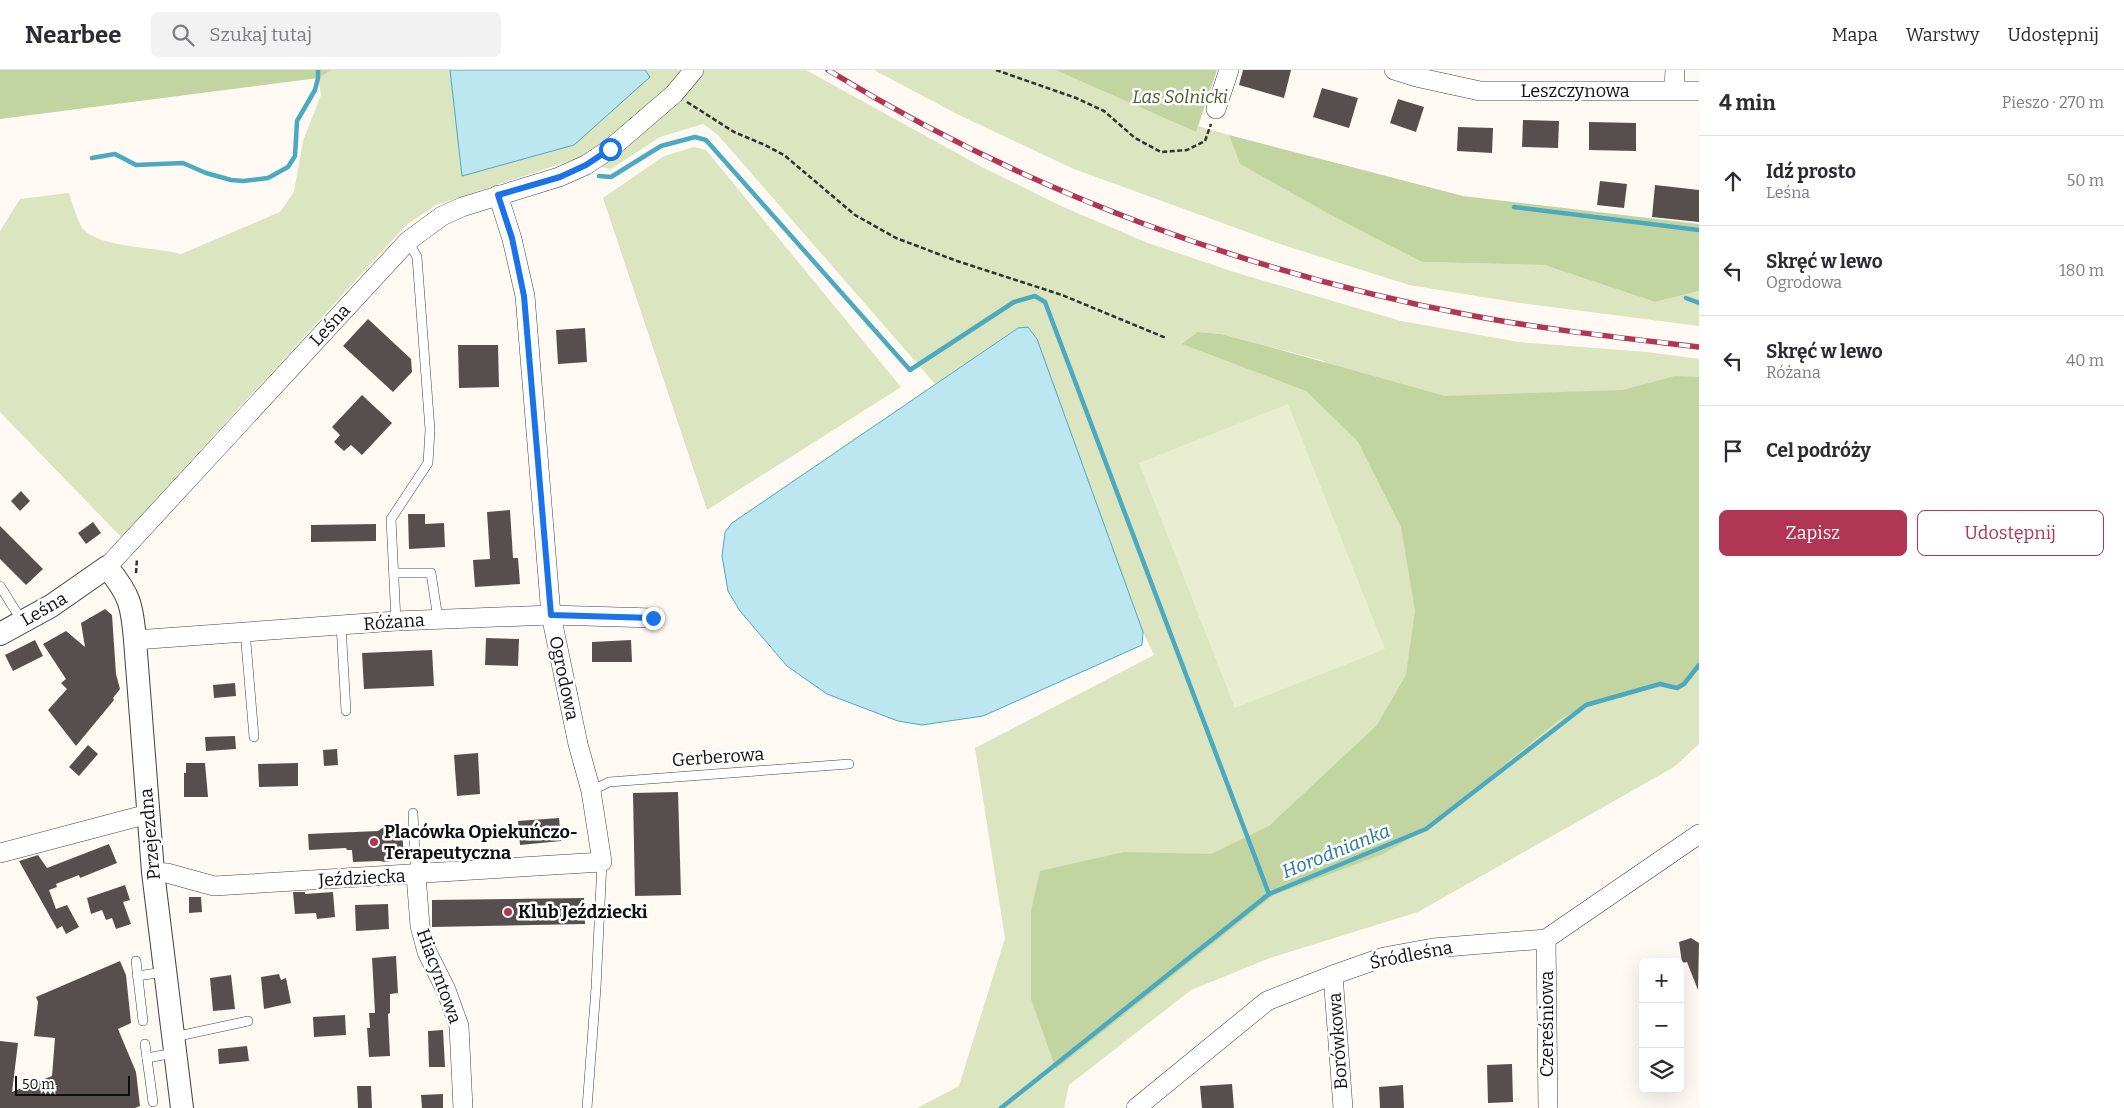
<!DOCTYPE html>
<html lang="pl">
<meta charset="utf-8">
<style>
:root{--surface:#fff;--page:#f2f2f3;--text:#2b2b33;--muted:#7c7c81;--line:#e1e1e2;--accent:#b13554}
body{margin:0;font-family:Bitter,serif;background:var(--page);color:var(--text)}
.controls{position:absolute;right:15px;bottom:15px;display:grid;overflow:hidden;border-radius:8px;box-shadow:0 5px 20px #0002}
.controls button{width:45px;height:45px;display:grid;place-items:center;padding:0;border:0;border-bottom:1px solid var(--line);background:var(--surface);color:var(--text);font:25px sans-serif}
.scale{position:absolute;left:15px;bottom:12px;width:115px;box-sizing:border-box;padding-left:5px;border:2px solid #0f0f0f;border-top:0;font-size:14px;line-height:18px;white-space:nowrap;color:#0f0f0f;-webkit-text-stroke:4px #fff;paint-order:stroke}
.stop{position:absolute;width:15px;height:15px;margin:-11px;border:4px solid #1a73e8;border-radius:50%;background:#fff}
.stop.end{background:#1a73e8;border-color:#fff;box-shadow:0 1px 5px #0008}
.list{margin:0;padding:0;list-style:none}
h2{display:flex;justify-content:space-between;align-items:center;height:65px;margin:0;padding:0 20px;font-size:21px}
h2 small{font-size:16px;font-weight:400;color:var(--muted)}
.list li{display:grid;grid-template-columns:32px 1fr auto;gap:15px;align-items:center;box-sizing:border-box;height:90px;padding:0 20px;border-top:1px solid var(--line)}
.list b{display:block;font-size:19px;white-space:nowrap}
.list p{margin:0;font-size:16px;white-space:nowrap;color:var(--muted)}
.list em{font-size:16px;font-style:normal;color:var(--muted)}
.actions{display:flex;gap:10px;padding:15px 20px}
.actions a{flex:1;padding:11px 0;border:1px solid var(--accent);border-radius:8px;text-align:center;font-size:18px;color:var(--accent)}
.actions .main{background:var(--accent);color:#fff}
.icon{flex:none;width:28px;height:28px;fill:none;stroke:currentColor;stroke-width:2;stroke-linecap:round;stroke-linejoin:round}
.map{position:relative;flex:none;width:1699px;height:1038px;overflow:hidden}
header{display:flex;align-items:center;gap:30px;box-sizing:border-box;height:70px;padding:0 25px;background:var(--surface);border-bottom:1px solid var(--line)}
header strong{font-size:24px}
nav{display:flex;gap:28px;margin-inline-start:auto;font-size:18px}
.search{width:350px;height:45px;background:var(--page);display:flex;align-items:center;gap:12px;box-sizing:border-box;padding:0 18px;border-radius:8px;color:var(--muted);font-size:19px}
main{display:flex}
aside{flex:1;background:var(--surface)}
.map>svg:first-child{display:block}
</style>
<header>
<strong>Nearbee</strong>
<div class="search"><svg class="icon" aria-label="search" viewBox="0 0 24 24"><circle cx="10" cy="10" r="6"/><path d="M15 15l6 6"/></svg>Szukaj tutaj</div>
<nav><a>Mapa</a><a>Warstwy</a><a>Udostępnij</a></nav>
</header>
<main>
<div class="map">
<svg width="1699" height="1038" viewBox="0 0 1699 1038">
<rect width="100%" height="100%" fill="#fef9f3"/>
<g fill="#dbe5bf" fill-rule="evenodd">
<path d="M332,0H806L982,97L1061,136L1148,173L1234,202L1401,251L1519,272L1647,282L1699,289V674L1674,697L1418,842L1270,888L1191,920L1069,1015L1064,1038H917L959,1016L1005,868L975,678L1154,585L1143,562L1037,269L1029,257L1017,258L935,314L718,65L703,54L660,67L611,99L572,90L436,135L406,155L121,467L0,342V161L20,129L69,123C72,132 78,153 83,159C100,178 156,177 181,184L280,142L294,122L303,71L321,25L318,8ZM1198,262L1221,264L1324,291L1357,371L1306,321Z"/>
<path d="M874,0H1055L1196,62L1198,56L1229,65L1240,94L1422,192L1544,195L1655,232L1699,221V256L1520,233L1409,215L1280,174L1074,99L957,44Z"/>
<path d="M694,77L706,80L901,317L707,440L603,128L664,86Z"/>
</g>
<g fill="#c2d5a0">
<path d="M0,0H332L318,8L0,49Z"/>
<path d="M1055,0H1217L1196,62Z"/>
<path d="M1229,65L1463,126L1699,154V221L1655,232L1544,195L1422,192L1333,146L1240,94Z"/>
<path d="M1198,262L1221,264L1263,275L1445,326L1623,320L1675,306L1699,307V592L1684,614L1677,618L1660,614L1586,635L1559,650L1426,759L1383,784L1274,825L1056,999L1031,929V841L1040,801L1124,782L1211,784L1269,756L1377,655L1406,605L1415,541L1401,457L1358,372L1306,321L1182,274Z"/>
</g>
<path fill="#e9eed0" d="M1288,334L1385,579L1235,638L1139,393Z"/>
<g fill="#bce7f0" stroke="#4ba9c0">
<path d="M450,0H645L650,7L574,75L462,106Z"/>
<path d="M1028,257L1037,269L1143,562L1142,575L983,646L922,655L898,651L827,624L787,596L740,541L728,521L722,486L725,462L732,453L1018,258Z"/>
</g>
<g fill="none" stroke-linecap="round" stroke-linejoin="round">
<g stroke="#4ba9c0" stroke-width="4.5">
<path d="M92,88L115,84L136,95L183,93L206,103L231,110L243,111L268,108L288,97L295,86L297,51L315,20L318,8V0"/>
<path d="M599,106L611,107L661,76L695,67L706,70L910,300L1014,232L1035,226L1045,232L1269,824"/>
<path d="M1514,137L1699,160"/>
<path d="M1686,228L1699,233"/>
<path d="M1001,1038L1269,824L1426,759L1586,635L1660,614L1677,618L1684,614L1699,595"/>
</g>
</g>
<g fill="#574f4d">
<path d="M1243,0H1291L1284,28L1239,15Z"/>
<path d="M1322,18L1358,28L1349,58L1313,47Z"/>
<path d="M1398,29L1424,37L1416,62L1390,53Z"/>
<path d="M1523,50L1559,51L1558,78L1522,77Z"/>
<path d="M1589,52L1636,53V81L1589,80Z"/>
<path d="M1458,57L1493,58L1492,83L1457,81Z"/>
<path d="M1600,111L1627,114L1624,138L1597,135Z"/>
<path d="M1655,115L1699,120V152L1652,147Z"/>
<path d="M368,249L411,289L412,302L393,322L343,276Z"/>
<path d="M585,258L587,292L558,294L556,260Z"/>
<path d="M458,275H498L499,317L459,318Z"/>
<path d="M362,325L392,353L362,385L351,375L344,381L334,372L340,365L332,357Z"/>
<path d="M21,421L30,431L20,441L11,431Z"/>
<path d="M510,440L513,488H518L520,514L475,517L473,490L490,489L487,442Z"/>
<path d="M408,444H425V454L444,453L445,477L409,479Z"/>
<path d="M93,452L101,463L86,474L78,463Z"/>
<path d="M376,454V471L311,472V455Z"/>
<path d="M0,456L43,499L26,515L0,489Z"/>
<path d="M105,539L112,545L116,604L120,619L113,628L114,630L76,676L48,640L67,619L61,613L66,609L43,574L66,561L85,577L81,553Z"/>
<path d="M486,568L519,569L518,596L485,595Z"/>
<path d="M35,570L43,586L13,601L5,585Z"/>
<path d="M631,570L632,592H592V572Z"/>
<path d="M432,580L434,616L364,619L362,583Z"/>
<path d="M235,613L236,626L214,628L213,615Z"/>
<path d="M235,666L236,679L206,681L205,667Z"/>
<path d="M88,675L98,684L79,706L69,697Z"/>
<path d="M337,679L338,695L324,696L323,680Z"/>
<path d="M478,683L480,724L457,726L454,685Z"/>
<path d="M186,693H205L208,727H184V703H186Z"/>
<path d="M298,693V716L259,717L258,694Z"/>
<path d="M678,722L681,825L635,826L633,723Z"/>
<path d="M559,748L561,771L520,775L518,751Z"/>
<path d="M388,754L389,761L402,760L404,789L386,792L379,791L353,792L352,780H347L346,778L309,780L308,764L378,761Z"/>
<path d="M109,774L117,793L80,808L79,805L56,814L57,817L49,820L56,839L67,835L79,857L66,864L62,856L57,859L19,791L38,785L47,798Z"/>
<path d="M125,815L130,830L123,832L131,854L116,859L112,848L106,850L102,840L91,844L87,828Z"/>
<path d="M293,822H305V824L333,822L335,847L317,849L316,843L295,844Z"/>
<path d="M189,827H201L202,842L189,843Z"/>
<path d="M584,828L585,854L432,857V830Z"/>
<path d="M388,834L389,859L356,861L355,835Z"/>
<path d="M1691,868L1699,873L1698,920L1687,892L1682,893L1679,872Z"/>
<path d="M396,886L398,923L390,924V943L388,944L390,986L369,987L367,958H370L369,943H375L372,888Z"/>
<path d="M120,891L126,905L131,953L118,959L136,1002L140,1036L135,1038H0V971L18,973L12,1022L52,1006L55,968L34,966L38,932L36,927Z"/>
<path d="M279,904L281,910L286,908L291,933L264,939L261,907Z"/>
<path d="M231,905L235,939L213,941L210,908Z"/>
<path d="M345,945L346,965L314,967L313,947Z"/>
<path d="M443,960L445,997H429L428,961Z"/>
<path d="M247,976L249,991L219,994L218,979Z"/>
<path d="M1512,994L1513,1032L1488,1033L1487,995Z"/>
<path d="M1232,1014L1234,1038H1202L1200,1016Z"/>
<path d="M1403,1015L1404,1038H1380L1379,1017Z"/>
<path d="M357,1016H371L372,1038H358Z"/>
<path d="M443,1024V1038H422L421,1025Z"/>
</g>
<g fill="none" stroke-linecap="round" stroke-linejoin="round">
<g stroke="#424242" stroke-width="10">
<g id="service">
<path d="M394,503H431L438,549"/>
<path d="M0,516L22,551"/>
<path d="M396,551L391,449L428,393L430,360L417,187L408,171"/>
<path d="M341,555L346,641"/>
<path d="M245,561L254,667"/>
<path d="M591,721L609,712L849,694"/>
<path d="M413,743L416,805"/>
<path d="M136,891L143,951"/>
<path d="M137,906L164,902"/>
<path d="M174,967L248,951"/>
<path d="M145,974L153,1032"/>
<path d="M147,988L174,983"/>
<path d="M587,1038L596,918L602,792"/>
</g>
</g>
<g stroke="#424242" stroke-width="20">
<g id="minor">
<path d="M1394,0L1416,7L1480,21H1699"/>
<path d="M1674,20L1675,0"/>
<path d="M1216,39L1229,0"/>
<path d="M107,497L408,171L442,146L462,137L559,107L586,95L610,79L674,24L694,0"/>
<path d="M135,570L396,551L551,545L653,548"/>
<path d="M0,783L148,744"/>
<path d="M153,802L167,803L214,816L602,792L591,721L578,674L551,545L525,226L512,169L498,125"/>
<path d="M416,805L420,856L427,882L446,920L459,956L463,1038"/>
<path d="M1546,869L1548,1038"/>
<path d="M1333,905L1343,1038"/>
<path d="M1136,1038L1267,931L1333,905L1384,887L1433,878L1546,869L1699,764"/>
</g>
</g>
<g stroke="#424242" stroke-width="24">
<path id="tertiary" d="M0,564L51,536L107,497C130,525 132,535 135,570L153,802L182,1038"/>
</g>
<g stroke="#313131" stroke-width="2.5" stroke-dasharray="5 2.5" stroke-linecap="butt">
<path d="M996,0L1076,28L1104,41L1135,68L1161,82L1187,80L1205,71L1211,54"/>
<path d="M687,32L734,62L765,75L784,85L855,145L896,168L957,191L1062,225L1166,268"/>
<path d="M136,503L137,489"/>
</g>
<use href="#service" stroke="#fff" stroke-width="9"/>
<use href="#minor" stroke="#fff" stroke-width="19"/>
<use href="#tertiary" stroke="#fff" stroke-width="22"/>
<g stroke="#b13554" stroke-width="5.5">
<path id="rail" d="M828,0C1025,121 1247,203 1474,246C1548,260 1624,268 1699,277"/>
</g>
<use href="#rail" stroke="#fff" stroke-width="4" stroke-dasharray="11" stroke-linecap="butt"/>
</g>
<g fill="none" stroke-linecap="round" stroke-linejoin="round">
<path stroke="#1a73e8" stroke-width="6" d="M610,79L586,95L560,107L498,125L512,168L524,226L551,545L653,548"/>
</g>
<g fill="#b13554" stroke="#fff" stroke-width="2">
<circle cx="374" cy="772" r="5"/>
<circle cx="508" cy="842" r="5"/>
</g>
<g text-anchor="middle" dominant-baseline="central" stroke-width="5" stroke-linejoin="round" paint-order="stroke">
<g font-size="18" fill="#0f0f0f" stroke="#fff">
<text x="1575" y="21">Leszczynowa</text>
<text transform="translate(330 255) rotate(-47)">Leśna</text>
<text transform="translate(44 539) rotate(-30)">Leśna</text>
<text transform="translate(394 552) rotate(-4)">Różana</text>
<text transform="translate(564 608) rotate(78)">Ogrodowa</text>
<text transform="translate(718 687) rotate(-4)">Gerberowa</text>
<text transform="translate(150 764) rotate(-95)">Przejezdna</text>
<text transform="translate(362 808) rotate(-3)">Jeździecka</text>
<text transform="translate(1411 885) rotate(-11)">Śródleśna</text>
<text transform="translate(439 906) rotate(70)">Hiacyntowa</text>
<text transform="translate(1547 954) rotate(-90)">Czereśniowa</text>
<text transform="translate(1338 971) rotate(-94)">Borówkowa</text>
</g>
<g font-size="18" font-style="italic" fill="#3e6126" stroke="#fff">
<text x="1180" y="27">Las Solnicki</text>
</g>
<g font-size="18" font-weight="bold" fill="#0f0f0f" stroke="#fff" text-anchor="start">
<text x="384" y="762">Placówka Opiekuńczo-<tspan x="384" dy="21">Terapeutyczna</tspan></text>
<text x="518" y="842">Klub Jeździecki</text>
</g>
<g font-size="19" font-style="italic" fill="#257b95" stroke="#fff">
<text transform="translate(1336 781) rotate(-22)">Horodnianka</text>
</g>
</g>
</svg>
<div class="controls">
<button>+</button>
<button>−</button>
<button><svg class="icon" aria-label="layers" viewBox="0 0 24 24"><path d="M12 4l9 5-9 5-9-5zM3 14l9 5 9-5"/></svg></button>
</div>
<div class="scale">50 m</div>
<div class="stop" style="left:610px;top:79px"></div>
<div class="stop end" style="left:653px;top:548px"></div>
</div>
<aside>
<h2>4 min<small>Pieszo · 270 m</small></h2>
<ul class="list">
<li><svg class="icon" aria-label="ahead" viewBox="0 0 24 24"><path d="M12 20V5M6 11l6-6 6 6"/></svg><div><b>Idź prosto</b><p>Leśna</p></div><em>50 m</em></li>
<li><svg class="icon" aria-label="left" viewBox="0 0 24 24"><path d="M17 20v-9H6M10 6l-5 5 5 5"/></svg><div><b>Skręć w lewo</b><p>Ogrodowa</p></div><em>180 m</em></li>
<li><svg class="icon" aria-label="left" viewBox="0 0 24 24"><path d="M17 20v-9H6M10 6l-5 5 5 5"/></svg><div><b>Skręć w lewo</b><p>Różana</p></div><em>40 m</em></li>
<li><svg class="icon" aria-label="arrive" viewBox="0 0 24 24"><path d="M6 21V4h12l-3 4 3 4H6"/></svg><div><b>Cel podróży</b></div></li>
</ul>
<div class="actions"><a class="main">Zapisz</a><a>Udostępnij</a></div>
</aside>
</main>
